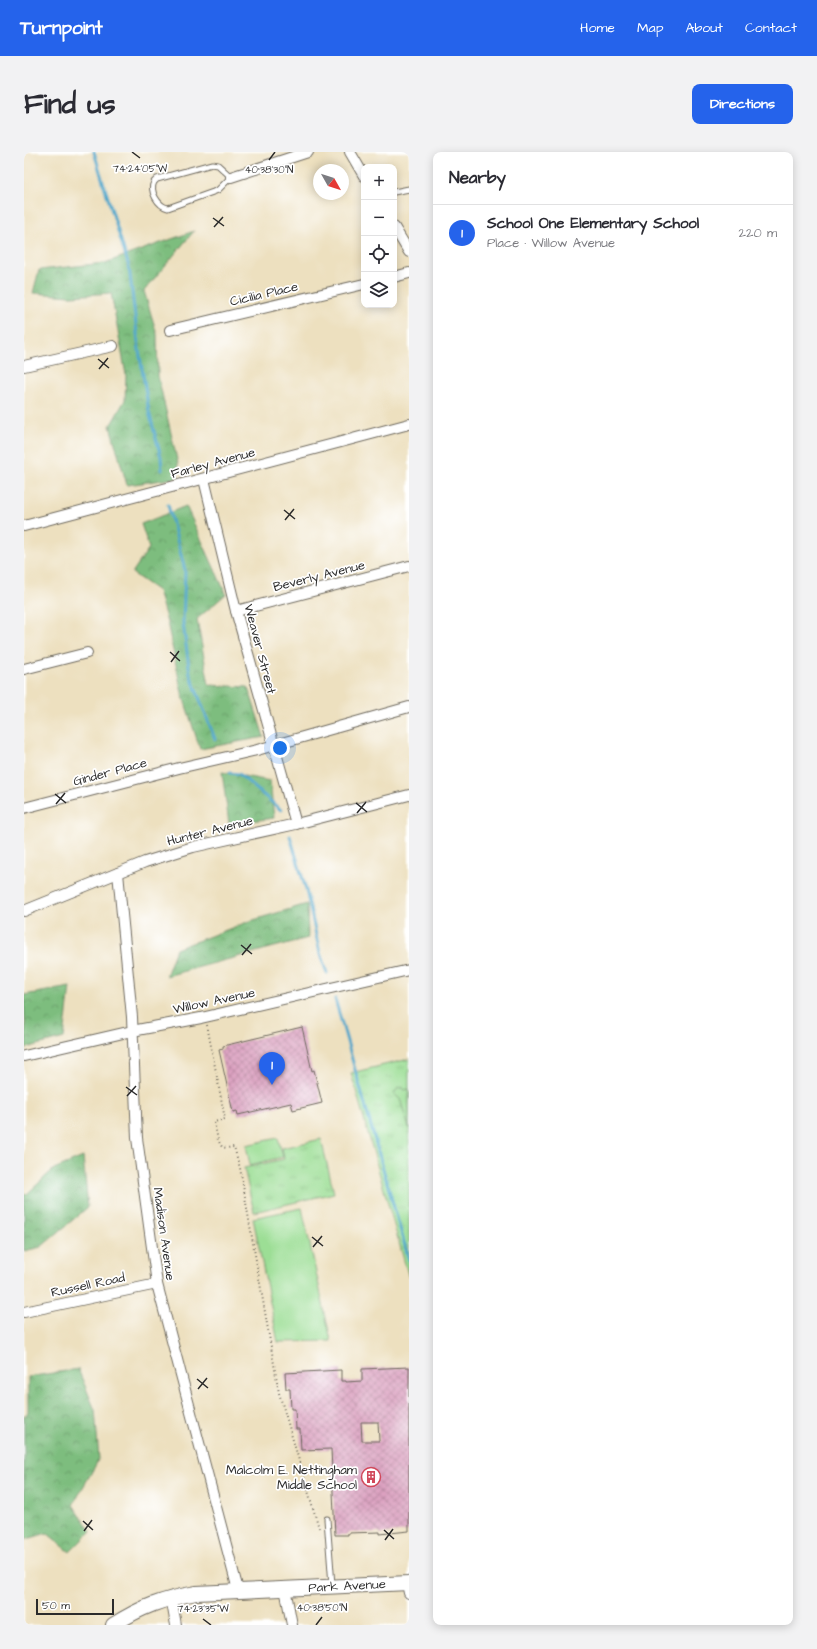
<!DOCTYPE html>
<meta charset="utf-8">
<style>
:root{--surface:#fff;--page:#f2f2f3;--text:#2b2b33;--muted:#7c7c81;--line:#e1e1e2;--accent:#2563eb}
body{margin:0;font-family:"Architects Daughter",sans-serif;background:var(--page);color:var(--text)}
.controls{position:absolute;right:12px;top:12px;display:grid;overflow:hidden;border-radius:8px;box-shadow:0 2px 10px #0003}
.controls button{width:36px;height:36px;display:grid;place-items:center;padding:0;border:0;border-bottom:1px solid var(--line);background:var(--surface);color:var(--text);font:20px sans-serif}
.compass{position:absolute;left:289px;top:12px;width:36px;height:36px;border-radius:50%;background:var(--surface);box-shadow:0 2px 10px #0003;rotate:129deg}
.scale{position:absolute;left:12px;bottom:10px;width:78px;box-sizing:border-box;padding-left:4px;border:2px solid #2b2b2b;border-top:0;font-size:11px;line-height:14px;white-space:nowrap;color:#2b2b2b;-webkit-text-stroke:3px #fff;paint-order:stroke}
.you{position:absolute;left:256px;top:596px;width:14px;height:14px;margin:-10px;border:3px solid #fff;border-radius:50%;background:#1a73e8;box-shadow:0 0 0 6px #1a73e833}
.badge{display:grid;place-items:center;width:26px;height:26px;border-radius:50%;background:var(--accent);color:#fff;font-size:13px;font-weight:700}
.pin{position:absolute;translate:-50% -33px;filter:drop-shadow(0 1px 2px #0008)}
.pin::after{content:'';position:absolute;top:21px;width:14px;height:12px;background:inherit;clip-path:polygon(0 0,100% 0,50% 100%)}
.list{margin:0;padding:0;list-style:none}
h2{display:flex;justify-content:space-between;align-items:center;height:52px;margin:0;padding:0 16px;font-size:17px}
h2 small{font-size:13px;font-weight:400;color:var(--muted)}
.list li{display:grid;grid-template-columns:26px 1fr auto;gap:12px;align-items:center;box-sizing:border-box;height:56px;padding:0 16px;border-top:1px solid var(--line)}
.list b{display:block;font-size:15px;white-space:nowrap}
.list p{margin:0;font-size:13px;white-space:nowrap;color:var(--muted)}
.list em{font-size:13px;font-style:normal;color:var(--muted)}
.icon{flex:none;width:22px;height:22px;fill:none;stroke:currentColor;stroke-width:2;stroke-linecap:round;stroke-linejoin:round}
.map{position:relative;flex:none;width:385px;height:1473px;overflow:hidden;border-radius:8px}
header{display:flex;align-items:center;gap:24px;box-sizing:border-box;height:56px;padding:0 20px;background:var(--accent);color:#fff}
header strong{font-size:19px}
nav{display:flex;gap:22px;margin-inline-start:auto;font-size:14px}
.intro{display:flex;align-items:center;justify-content:space-between;box-sizing:border-box;height:96px;padding:0 24px}
h1{margin:0;font-size:28px}
.button{padding:10px 18px;border-radius:8px;background:var(--accent);color:#fff;font-size:14px;font-weight:700}
main{display:flex;gap:24px;padding:0 24px}
aside{flex:1;background:var(--surface);border-radius:8px;box-shadow:0 2px 10px #0003}
.map>svg:first-child{display:block}
</style>
<header>
<strong>Turnpoint</strong>
<nav><a>Home</a><a>Map</a><a>About</a><a>Contact</a></nav>
</header>
<div class="intro"><h1>Find us</h1><a class="button">Directions</a></div>
<main>
<div class="map">
<svg width="385" height="1473" viewBox="0 0 385 1473">
<defs>
<pattern id="grass-tufts" width="24" height="20" patternUnits="userSpaceOnUse"><rect width="24" height="20" fill="#9cde95"/><path d="M3 7l-1-3M5 7V3M7 7l1-3M15 17l-1-3M17 17v-4M19 17l1-3" fill="none" stroke="#87bf81"/></pattern>
<pattern id="forest-crowns" width="20" height="18" patternUnits="userSpaceOnUse"><rect width="20" height="18" fill="#7dbd7e"/><path d="M2 6a3 3 0 1 1 6 0M12 15a3 3 0 1 1 6 0" fill="none" stroke="#679a67"/></pattern>
<pattern id="building-cross-hatch" width="8" height="8" patternUnits="userSpaceOnUse"><rect width="8" height="8" fill="#dba0c0"/><path d="M0 0l8 8M0 8l8-8" fill="none" stroke="#b2839c"/></pattern>
</defs>
<rect width="100%" height="100%" fill="#fff"/>
<filter id="ink" filterUnits="userSpaceOnUse"><feTurbulence type="fractalNoise" baseFrequency=".025" numOctaves="2"/><feDisplacementMap in="SourceGraphic" scale="8" xChannelSelector="R" yChannelSelector="G"/><feConvolveMatrix kernelMatrix="1 2 1 2 8 2 1 2 1" color-interpolation-filters="sRGB"/></filter>
<filter id="wash" filterUnits="userSpaceOnUse"><feTurbulence type="fractalNoise" baseFrequency=".012" numOctaves="4" result="noise"/><feDisplacementMap in="SourceGraphic" scale="16" xChannelSelector="R" yChannelSelector="G"/><feGaussianBlur stdDeviation="0.9" result="paint"/><feColorMatrix in="noise" values="0 0 0 0 0 0 0 0 0 0 0 0 0 0 0 0 0 1.4 0 .05"/><feComposite in="paint" operator="in"/></filter>
<g filter="url(#wash)">
<rect width="100%" height="100%" fill="#ede0bf"/>
<g fill="url(#grass-tufts)" stroke="#648460">
<path d="M385,907V1126L327,921Z"/>
<path d="M297,987L310,1041L230,1060L220,1016L260,1007L258,996Z"/>
</g>
<g fill="url(#forest-crowns)" stroke="#547454">
<path d="M170,79L120,139L133,182L134,224L154,312L153,326L103,333L86,274L101,248L102,223L87,141L47,144L9,141L15,118L81,111Z"/>
<path d="M162,354L202,442L173,467L185,533L224,535L240,585L176,597L158,541L143,470L134,439L108,421L125,396L117,372Z"/>
<path d="M198,620L246,629L250,666L205,672Z"/>
<path d="M283,752L284,786L142,824L152,797L226,769Z"/>
<path d="M46,835L40,886L2,896L0,843Z"/>
<path d="M59,1005L64,1055L17,1095L0,1099V1042H3L30,1017Z"/>
<path d="M54,1217L71,1258L75,1307L49,1353L67,1379L46,1400L23,1381L0,1388V1265L4,1260V1225Z"/>
</g>
<g fill="#9cde95" stroke="#648460">
<path d="M374,936H378L380,938L385,937V976L376,947L370,942Z"/>
<path d="M254,986L259,1005L226,1013L222,993Z"/>
<path d="M278,1056L307,1189L254,1190L229,1066Z"/>
</g>
<g fill="none" stroke-linecap="round" stroke-linejoin="round">
<g stroke="#4da6ca" stroke-width="3">
<path d="M70,0L105,115L115,198L125,260L137,305L138,318"/>
<path d="M144,353L161,418L159,471L166,522L191,587"/>
<path d="M206,621L215,622L257,658"/>
<path d="M266,684L282,738L296,801L303,821"/>
<path d="M311,847L385,1108"/>
</g>
</g>
<g id="blocks">
<g fill="url(#building-cross-hatch)" fill-rule="evenodd">
<path d="M278,875L288,919L290,918L298,951L269,958L267,951L214,963L213,959L209,960L195,898L199,897V894Z"/>
<path d="M385,1215V1379L356,1382V1380L324,1381V1383H311L307,1297L277,1298L276,1277H272L271,1257H267L266,1237H262L261,1221L317,1218V1229H322V1230L338,1229V1217ZM337,1270H354L355,1289H338Z"/>
</g>
</g>
</g>
<g filter="url(#ink)">
<use href="#blocks" fill-opacity="0" stroke="#6f6a5f" stroke-width="1"/>
<g fill="none" stroke-linecap="round" stroke-linejoin="round">
<g stroke="#6f6a5f" stroke-width="7">
<g id="lane">
<path d="M188,12L194,13L207,25L194,38L189,40L144,56C134,54 125,39 130,30L133,27Z"/>
<path d="M370,40L385,37"/>
<path d="M303,1367L308,1433"/>
</g>
</g>
<g stroke="#6f6a5f" stroke-width="12">
<g id="street">
<path d="M326,0L340,24"/>
<path d="M207,25L284,0"/>
<path d="M370,75L385,100"/>
<path d="M370,125L385,121"/>
<path d="M146,178L340,132"/>
<path d="M0,214L89,194"/>
<path d="M180,327L212,459L272,672"/>
<path d="M0,374L385,272"/>
<path d="M212,459L385,414"/>
<path d="M0,517L63,501"/>
<path d="M0,656L155,616L233,598L385,555"/>
<path d="M94,721L108,865L113,986L133,1132L214,1438"/>
<path d="M0,759L121,710L169,695L272,672L385,643"/>
<path d="M0,904L108,879L177,866L385,818"/>
<path d="M0,1160L133,1132"/>
<path d="M383,1431L385,1441"/>
<path d="M261,1436L268,1473"/>
<path d="M147,1445L152,1473"/>
</g>
</g>
<g stroke="#6f6a5f" stroke-width="16">
<path id="secondary" d="M89,1473C117,1455 139,1447 172,1441L385,1431"/>
</g>
<path stroke="#6f6a5f" stroke-width="2" stroke-dasharray="1 3" stroke-linecap="butt" d="M183,873L201,967L190,970L194,988L198,995L203,996L210,995L216,1016L255,1241L295,1376"/>
<use href="#lane" stroke="#fff" stroke-width="5"/>
<use href="#street" stroke="#fff" stroke-width="10"/>
<use href="#secondary" stroke="#fff" stroke-width="14"/>
</g>
</g>
<path fill="none" stroke="#2b2b2b" stroke-width="1.5" d="M108,0L116,6M245,8L251,0M189,66L200,74M190,75L199,65M74,207L85,216M75,217L84,206M260,358L271,367M261,368L270,357M146,500L156,509M147,510L155,499M31,642L42,651M332,651L343,660M32,652L41,641M333,661L342,650M217,793L228,802M218,803L227,792M102,935L113,943M103,944L112,934M288,1085L299,1094M289,1095L298,1084M173,1227L184,1236M174,1237L183,1226M59,1369L69,1378M360,1378L370,1387M60,1379L68,1368M361,1388L369,1377M179,1467L187,1473M292,1473L298,1465"/>
<defs>
<g id="building-ring" transform="scale(1)"><circle r="9.5" fill="#fff" stroke="#d1495b" stroke-width="1.5"/><path d="M-4-6H4V6H1V3H-1V6H-4ZM-2.5-4.3h1.7v1.8h-1.7ZM.8-4.3h1.7v1.8H.8ZM-2.5-1h1.7V.8h-1.7ZM.8-1h1.7V.8H.8Z" fill="#d1495b"/></g>
</defs>
<g fill-rule="evenodd">
<use href="#building-ring" x="347" y="1325"/>
</g>
<g text-anchor="middle" dominant-baseline="central" stroke-width="3.5" stroke-linejoin="round" paint-order="stroke">
<g font-size="13" fill="#2b2b2b" stroke="#fff">
<text transform="translate(240 142) rotate(-13)">Cicilia Place</text>
<text transform="translate(189 311) rotate(-15)">Farley Avenue</text>
<text transform="translate(295 424) rotate(-14)">Beverly Avenue</text>
<text transform="translate(236 497) rotate(75)">Weaver Street</text>
<text transform="translate(86 620) rotate(-15)">Ginder Place</text>
<text transform="translate(186 679) rotate(-14)">Hunter Avenue</text>
<text transform="translate(190 849) rotate(-12)">Willow Avenue</text>
<text transform="translate(140 1082) rotate(82)">Madison Avenue</text>
<text transform="translate(64 1133) rotate(-12)">Russell Road</text>
<text transform="translate(323 1434) rotate(-3)">Park Avenue</text>
</g>
<g font-size="13" fill="#2b2b2b" stroke="#fff" text-anchor="end">
<text x="333" y="1318">Malcolm E. Nettingham<tspan x="333" dy="15">Middle School</tspan></text>
</g>
</g>
<g font-size="10" text-anchor="middle" fill="#2b2b2b" stroke="#fff" stroke-width="3.5" stroke-linejoin="round" paint-order="stroke">
<text x="116" y="20">74°24'05"W</text>
<text x="245" y="21">40°38'30"N</text>
<text x="298" y="1459">40°38'50"N</text>
<text x="179" y="1460">74°23'35"W</text>
</g>
</svg>
<div class="controls">
<button>+</button>
<button>−</button>
<button><svg class="icon" aria-label="locate" viewBox="0 0 24 24"><circle cx="12" cy="12" r="6"/><path d="M12 2v4M12 18v4M2 12h4M18 12h4"/></svg></button>
<button><svg class="icon" aria-label="layers" viewBox="0 0 24 24"><path d="M12 4l9 5-9 5-9-5zM3 14l9 5 9-5"/></svg></button>
</div>
<svg class="compass" viewBox="-18 -18 36 36"><path d="M0-13l5 13h-10z" fill="#e53935"/><path d="M0 13l5-13h-10z" fill="#7c7c81"/></svg>
<div class="scale">50 m</div>
<div class="you"></div>
<div class="pin badge" style="left:248px;top:933px">1</div>
</div>
<aside>
<h2>Nearby<small></small></h2>
<ul class="list">
<li><span class="badge">1</span><div><b>School One Elementary School</b><p>Place · Willow Avenue</p></div><em>220 m</em></li>
</ul>
</aside>
</main>
